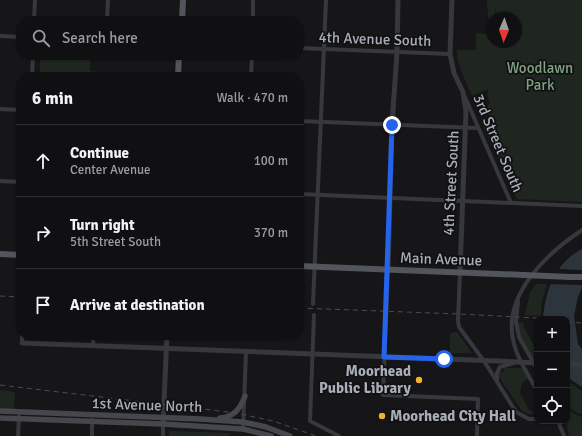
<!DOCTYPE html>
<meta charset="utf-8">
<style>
:root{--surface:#101012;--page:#19191b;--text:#f1f3f6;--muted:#9c9d9f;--line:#303032}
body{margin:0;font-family:Signika,sans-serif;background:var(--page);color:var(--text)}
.controls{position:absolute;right:12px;bottom:12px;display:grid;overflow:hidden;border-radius:8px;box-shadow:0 1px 3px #0004}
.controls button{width:36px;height:36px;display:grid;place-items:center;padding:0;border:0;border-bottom:1px solid var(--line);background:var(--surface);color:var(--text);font:20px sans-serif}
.compass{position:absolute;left:486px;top:12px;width:36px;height:36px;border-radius:50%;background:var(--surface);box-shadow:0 1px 3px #0004;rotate:182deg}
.stop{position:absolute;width:12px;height:12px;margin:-9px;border:3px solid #2563eb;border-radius:50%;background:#fff}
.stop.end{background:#2563eb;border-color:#fff;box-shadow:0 1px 4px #0008}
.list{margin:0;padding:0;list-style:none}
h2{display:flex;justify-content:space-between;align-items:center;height:52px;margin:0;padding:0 16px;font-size:17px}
h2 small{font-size:13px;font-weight:400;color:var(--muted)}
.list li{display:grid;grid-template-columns:26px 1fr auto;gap:12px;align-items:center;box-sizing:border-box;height:72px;padding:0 16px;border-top:1px solid var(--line)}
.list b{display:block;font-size:15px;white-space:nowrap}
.list p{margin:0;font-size:13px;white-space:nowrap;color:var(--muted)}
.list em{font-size:13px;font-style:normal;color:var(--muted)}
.icon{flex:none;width:22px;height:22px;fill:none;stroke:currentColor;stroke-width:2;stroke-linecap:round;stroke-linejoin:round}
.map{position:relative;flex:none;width:582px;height:436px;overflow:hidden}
.search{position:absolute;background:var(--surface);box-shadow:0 1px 3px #0004;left:16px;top:16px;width:288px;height:44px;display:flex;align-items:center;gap:10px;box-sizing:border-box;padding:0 14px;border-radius:16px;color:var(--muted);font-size:15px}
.panel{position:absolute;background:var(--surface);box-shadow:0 1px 3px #0004;left:16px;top:72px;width:288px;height:268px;border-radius:16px}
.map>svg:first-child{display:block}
</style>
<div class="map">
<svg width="582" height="436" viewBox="0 0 582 436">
<rect width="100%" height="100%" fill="#161618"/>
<g fill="#1e261f">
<path d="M487,0H582V202L517,199L481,122L489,117L487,108L490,102L487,95L489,89L472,96C466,82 457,66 457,50H476V33L492,34V42H516V18H496V5L495,18H492V22H490L488,16Z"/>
<path d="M40,55H90V71L101,72V77H40Z"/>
<path d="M536,284H547L542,302L541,316L525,315L530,292Z"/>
<path d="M518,322H523C525,335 537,345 537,358L531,357L519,333Z"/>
<path d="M454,332H457L472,353H450V334Z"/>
<path d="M506,368H522L528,378L521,384V389L519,391L529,410H531L534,414H528L522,411L499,377V372H503L504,369Z"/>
<path d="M567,381L582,391V414L577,413L567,406Z"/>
<path d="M0,390L15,392L14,409H0Z"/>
<path d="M567,409L575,414L582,417V436H569L566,421H567Z"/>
<path d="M169,431L229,433L230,436H169Z"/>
</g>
<path fill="#2c353c" d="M582,249V288L578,297L574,316L578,344L582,349V387L567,377V319H543C545,291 556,262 582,249Z"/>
<path fill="#161618" d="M557,269L582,270V285L549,284Z"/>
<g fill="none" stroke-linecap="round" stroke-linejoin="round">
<g stroke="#37383d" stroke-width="4">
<path d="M34,21L35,0"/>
<path d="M107,21L108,0"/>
<path d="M253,21V0"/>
<path d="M0,36L21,37"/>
<path d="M299,48L450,54"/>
<path d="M32,77L33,55"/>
<path d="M251,77L252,55"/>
<path d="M465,97L511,203"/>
<path d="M0,109L21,110"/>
<path d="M299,121L478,128"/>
<path d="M0,181L21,182"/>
<path d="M299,194L582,206"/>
<path d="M388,270L383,395L478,399L477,436"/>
<path d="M460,272L458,321L459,327L484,361L516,412L529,419H537"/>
<path d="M518,301L516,322L519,337L537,369"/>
<path d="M313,304L326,0"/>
<path d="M314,315L310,421L339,436"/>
<path d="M22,343V335"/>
<path d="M93,346V335"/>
<path d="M497,381V373L500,367L514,363"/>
<path d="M537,391C529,375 518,361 514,344C501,296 546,254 582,230"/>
<path d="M558,421L564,436"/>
<path d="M243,429L246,352"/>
<path d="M18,436L19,416"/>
<path d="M92,436V420"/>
<path d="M163,436V424"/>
</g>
<g stroke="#37383d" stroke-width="5">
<path d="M452,0L450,54L454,73L463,92L466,111L460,272"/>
<path d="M388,270L392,125L397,52L398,0"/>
<path d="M22,343L498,361"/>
<path d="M567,364L582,365"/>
<path d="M163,424L167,335"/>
</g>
<g stroke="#45474d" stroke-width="5.5">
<path d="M0,411L200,419L243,422L266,427L290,436"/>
<path d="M0,418L163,424L243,429L271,436"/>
<path d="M220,418C234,417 240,409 245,396"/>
</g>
<g stroke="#53555c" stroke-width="6">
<path d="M182,21L183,0"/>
<path d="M178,77L179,55"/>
<path d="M0,254L21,255"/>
<path d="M299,266L524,275"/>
<path d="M570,277H582"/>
</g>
<g stroke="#4a4c52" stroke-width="1" stroke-dasharray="5 4" stroke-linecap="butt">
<path d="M0,296L21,297"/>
<path d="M299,308L459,314L555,319"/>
<path d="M567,322L582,323"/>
<path d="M0,385L236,413L273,421L316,436"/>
</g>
<path stroke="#37383d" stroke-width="5" d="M498,361L537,363"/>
<path stroke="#53555c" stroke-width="6" d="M524,275L570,277"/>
</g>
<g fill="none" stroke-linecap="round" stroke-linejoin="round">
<path stroke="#2563eb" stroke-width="5" d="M392,125L384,357L444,359"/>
</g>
<g fill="#f2b134" stroke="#111113" stroke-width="1.5">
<circle cx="419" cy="380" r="4"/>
<circle cx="382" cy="416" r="4"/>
</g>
<g text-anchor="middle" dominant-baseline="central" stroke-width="3.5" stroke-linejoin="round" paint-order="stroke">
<g font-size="15" fill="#a8adb8" stroke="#111113">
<text transform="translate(375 39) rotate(2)">4th Avenue South</text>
<text transform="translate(498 143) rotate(67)">3rd Street South</text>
<text transform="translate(451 183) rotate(-87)">4th Street South</text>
<text transform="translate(441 259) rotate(2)">Main Avenue</text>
<text transform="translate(147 405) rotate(2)">1st Avenue North</text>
</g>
<g font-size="15" fill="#7fa381" stroke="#111113">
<text x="540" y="68">Woodlawn<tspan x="540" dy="17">Park</tspan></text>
</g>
<g font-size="15" font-weight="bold" fill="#a8adb8" stroke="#111113" text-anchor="end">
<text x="411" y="371">Moorhead<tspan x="411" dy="17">Public Library</tspan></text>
<text x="390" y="416" text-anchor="start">Moorhead City Hall</text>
</g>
</g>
</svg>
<div class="controls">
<button>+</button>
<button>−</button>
<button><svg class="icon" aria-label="locate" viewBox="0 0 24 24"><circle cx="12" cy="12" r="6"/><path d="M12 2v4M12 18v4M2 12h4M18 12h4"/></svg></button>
</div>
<svg class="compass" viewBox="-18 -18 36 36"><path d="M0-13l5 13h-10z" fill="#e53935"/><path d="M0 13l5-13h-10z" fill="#9c9d9f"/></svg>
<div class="stop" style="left:444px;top:359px"></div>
<div class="stop end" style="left:392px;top:125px"></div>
<div class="search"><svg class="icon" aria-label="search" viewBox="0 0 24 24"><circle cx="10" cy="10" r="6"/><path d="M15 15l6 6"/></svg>Search here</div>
<section class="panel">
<h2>6 min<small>Walk · 470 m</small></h2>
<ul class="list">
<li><svg class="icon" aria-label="ahead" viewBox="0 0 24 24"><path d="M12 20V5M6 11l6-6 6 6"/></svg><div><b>Continue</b><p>Center Avenue</p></div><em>100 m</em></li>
<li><svg class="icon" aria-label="right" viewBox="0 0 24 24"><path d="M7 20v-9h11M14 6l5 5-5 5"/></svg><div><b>Turn right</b><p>5th Street South</p></div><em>370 m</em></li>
<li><svg class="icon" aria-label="arrive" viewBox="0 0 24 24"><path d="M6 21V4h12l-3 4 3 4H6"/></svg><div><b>Arrive at destination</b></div></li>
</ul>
</section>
</div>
